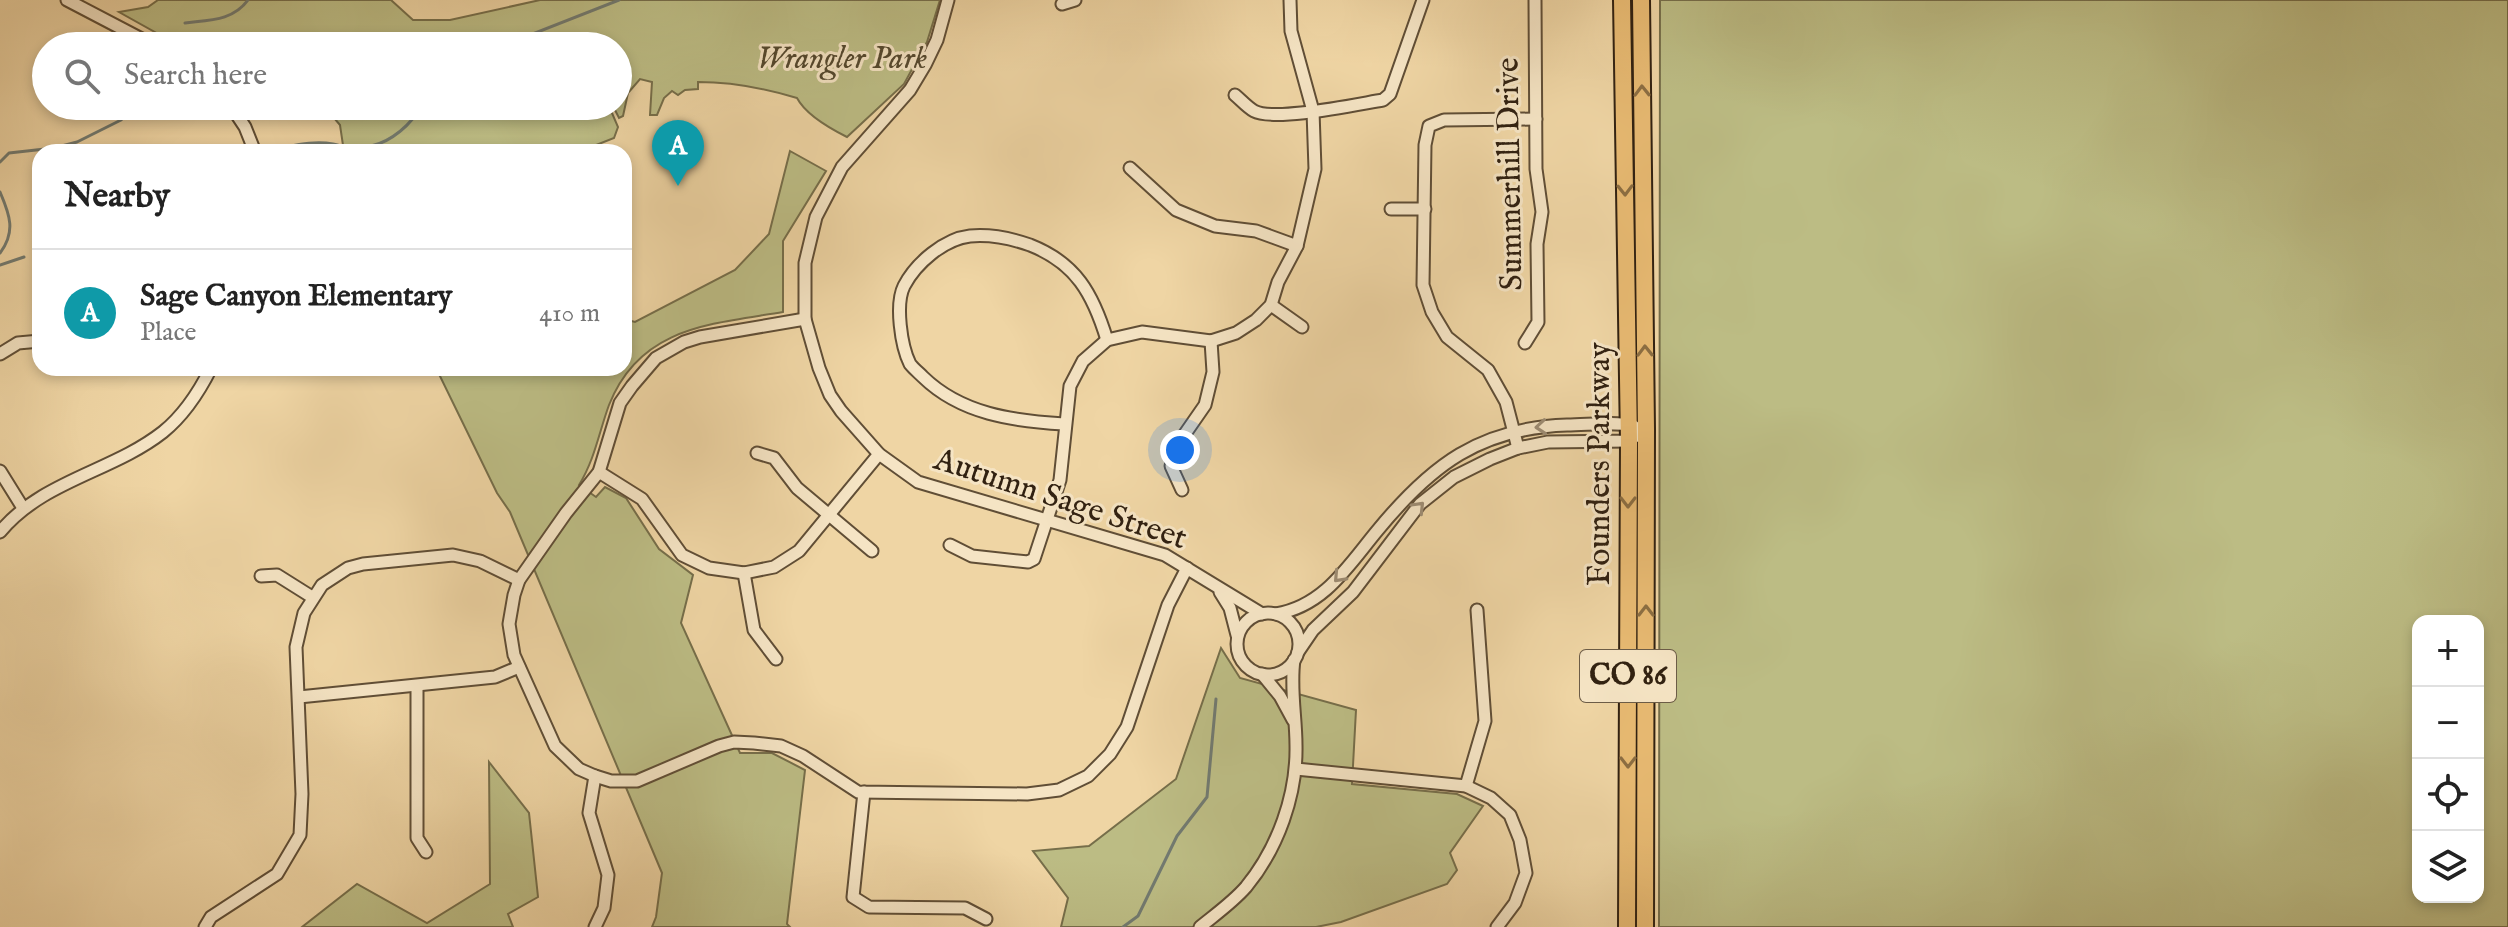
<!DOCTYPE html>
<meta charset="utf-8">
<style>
:root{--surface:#fff;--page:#f6f6f6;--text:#222;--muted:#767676;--line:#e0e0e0;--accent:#0f766e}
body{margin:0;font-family:"IM FELL English",serif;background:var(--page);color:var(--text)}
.controls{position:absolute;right:24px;bottom:24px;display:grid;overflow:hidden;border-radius:16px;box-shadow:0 4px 12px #0003}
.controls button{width:72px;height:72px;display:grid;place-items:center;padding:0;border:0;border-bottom:2px solid var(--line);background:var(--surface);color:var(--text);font:40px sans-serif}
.you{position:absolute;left:1180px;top:450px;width:28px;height:28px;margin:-20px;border:6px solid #fff;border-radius:50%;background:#1a73e8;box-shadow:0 0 0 12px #1a73e833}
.badge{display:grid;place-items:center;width:52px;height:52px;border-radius:50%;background:var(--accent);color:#fff;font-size:26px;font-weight:700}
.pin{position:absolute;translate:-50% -66px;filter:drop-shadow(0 2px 4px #0008)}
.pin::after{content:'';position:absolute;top:42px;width:28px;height:24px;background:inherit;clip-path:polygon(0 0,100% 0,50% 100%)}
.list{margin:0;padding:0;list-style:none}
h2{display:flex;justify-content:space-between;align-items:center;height:104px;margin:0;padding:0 32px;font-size:34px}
h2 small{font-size:26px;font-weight:400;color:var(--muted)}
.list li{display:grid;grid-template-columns:52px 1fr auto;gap:24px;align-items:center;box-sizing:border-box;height:128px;padding:0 32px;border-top:2px solid var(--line)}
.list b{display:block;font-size:30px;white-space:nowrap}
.list p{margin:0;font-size:26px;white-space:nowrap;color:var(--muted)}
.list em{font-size:26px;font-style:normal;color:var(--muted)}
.icon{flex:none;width:44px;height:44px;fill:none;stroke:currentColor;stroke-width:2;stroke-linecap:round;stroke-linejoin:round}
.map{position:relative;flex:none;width:2508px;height:927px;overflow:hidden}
.search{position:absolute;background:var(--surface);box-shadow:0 4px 12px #0003;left:32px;top:32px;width:600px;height:88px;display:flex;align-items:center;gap:20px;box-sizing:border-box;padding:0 28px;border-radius:44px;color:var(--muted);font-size:30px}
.panel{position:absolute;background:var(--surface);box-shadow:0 4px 12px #0003;left:32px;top:144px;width:600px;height:232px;border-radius:24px}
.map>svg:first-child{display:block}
</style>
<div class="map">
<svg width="2508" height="927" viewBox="0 0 2508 927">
<rect width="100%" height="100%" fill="#efd5a4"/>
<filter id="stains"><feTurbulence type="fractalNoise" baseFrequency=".0025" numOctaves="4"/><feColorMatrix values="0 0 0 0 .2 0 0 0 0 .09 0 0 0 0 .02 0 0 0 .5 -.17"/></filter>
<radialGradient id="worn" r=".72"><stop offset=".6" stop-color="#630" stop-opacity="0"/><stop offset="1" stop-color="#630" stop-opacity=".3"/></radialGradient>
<g fill="#bcbc84" stroke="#766e4a" stroke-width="2" fill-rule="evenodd">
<path d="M158,0H391L413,20H450L540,0H940L927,42L904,84L847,137C829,128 806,115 797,98C764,88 733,82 698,82V89L685,90L678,95L672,91L664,98L657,115H650L652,82L640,79L628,93L623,116L619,118L613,106H618V46H180L119,12L148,7Z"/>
<path d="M1660,0H2508V927H1659ZM2418,621H2478V897H2418Z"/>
<path d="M324,106H609L618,127L614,138L586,149V152H344L340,125Z"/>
<path d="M790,151L826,171L783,241V312C712,324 640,326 609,405C599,432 595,459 579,485L596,497L605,487L626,498L659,549L693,575L681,623L740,753H772L805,770L787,924L790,927H652L656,917L662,873L510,512L497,493L436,368H624V319L635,322L735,270L769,234Z"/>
<path d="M1221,648L1240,678L1356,710L1352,784L1457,794L1483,806L1450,853L1457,870L1447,884L1341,922L1316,927H1061L1068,898L1033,851L1089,846L1176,779Z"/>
<path d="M489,762L529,813L538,897L508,914L513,927H302L357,884L427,923L490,884Z"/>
</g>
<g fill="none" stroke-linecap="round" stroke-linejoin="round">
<g stroke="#727a70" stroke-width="3">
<path d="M185,23C209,20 233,21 248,0"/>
<path d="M502,46L619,0"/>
<path d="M371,146C391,142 412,124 421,106"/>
<path d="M285,147C301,144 317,141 333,144C346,147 351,150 365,148"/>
<path d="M0,162L9,153L54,148L77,142L121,120L135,106"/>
<path d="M0,192C10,215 16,232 0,253"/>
<path d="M0,265L24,257"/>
<path d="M1123,927L1138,916L1177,836L1207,797L1216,699"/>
</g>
<g stroke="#604e36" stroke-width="15">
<g id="minor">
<path d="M67,0L155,46"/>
<path d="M948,0L937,40L925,65L910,90L842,167L816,217L805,263V319L819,368L830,395L841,411L879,454L918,482L1165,555L1262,614"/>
<path d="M1062,4L1075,0"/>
<path d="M1235,95C1241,100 1247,107 1254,111C1274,122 1358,104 1383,100L1390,94L1423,0"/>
<path d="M231,106L245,127L255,152"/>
<path d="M1130,168L1176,210L1215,226L1256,231L1297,246"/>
<path d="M1391,209H1425"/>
<path d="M1271,305L1302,327"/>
<path d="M805,319L700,337L684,342L656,358L632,386L620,403L599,472L566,513L519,580L514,595L509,624L514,655L555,746L579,769L595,776L611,781H637L719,746L734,742L754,743L781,746L803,756L858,792L1027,794L1059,790L1088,776L1110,754L1127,727L1168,605L1187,568"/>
<path d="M1525,343L1538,322L1537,244L1542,212L1536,169L1535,0"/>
<path d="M0,354L18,343L40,341"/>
<path d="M1064,424C1013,421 961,414 923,377C919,373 913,368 910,364C901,346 895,304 904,286C916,263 944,239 970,236C992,234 1010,238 1030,245C1076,263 1093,294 1107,340"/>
<path d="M1518,448L1506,402L1488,370L1447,337L1432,312L1423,285L1425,145L1429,126L1444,120L1536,119"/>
<path d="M757,453L774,458L797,488L872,551"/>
<path d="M0,471L23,508"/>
<path d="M599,472L642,499L682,555L709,568L744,573L774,567L799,551L879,454"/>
<path d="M1182,490L1171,466L1180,441L1205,405L1213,372L1211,341"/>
<path d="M0,532C43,480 112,472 163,432C184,415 199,392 211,368"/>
<path d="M950,545L972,556L1028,562L1034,559L1060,480L1070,386L1083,361L1107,340L1142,332L1211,341L1236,333L1256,320L1271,305L1278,282L1297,246L1315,169L1313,111L1291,31L1290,0"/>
<path d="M744,573L754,630L776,659"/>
<path d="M261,576L277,575L312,597"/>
<path d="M1220,592L1230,608L1237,635"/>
<circle cx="1268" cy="644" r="31"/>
<path d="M1276,614C1324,606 1348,566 1377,531C1431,465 1480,428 1567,425C1588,425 1614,421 1634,426"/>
<path d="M1298,652L1313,630L1353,592L1420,504L1454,477L1490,459L1518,448L1548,442L1629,441L1646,429"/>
<path d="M1262,674L1280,696L1293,720"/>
<path d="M417,686V838L426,852"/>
<path d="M299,697L495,677L519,667"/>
<path d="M1296,769L1466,786L1491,798L1510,815L1520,840L1526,873L1515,903L1497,927"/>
<path d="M1466,786L1485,721L1477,610"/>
<path d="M864,792L853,897L869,907L965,908L986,919"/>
<path d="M205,927L211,917L277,874L300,835L302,794L296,647L304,613L322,585L348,568L363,564L453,555L480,561L519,580"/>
<path d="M595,927L604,908L608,875L589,813L595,776"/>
<path d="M1200,927C1216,914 1233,902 1246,887C1278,848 1297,795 1296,745C1296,717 1290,688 1294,660"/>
</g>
</g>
<g stroke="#312111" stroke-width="20">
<g id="highway">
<path d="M1622,0L1629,441L1627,927"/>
<path d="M1641,0L1646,429L1645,927"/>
</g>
</g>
<use href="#minor" stroke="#f5e4c4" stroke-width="11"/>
<use href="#highway" stroke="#e8ba72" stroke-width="16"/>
</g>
<defs><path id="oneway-chevron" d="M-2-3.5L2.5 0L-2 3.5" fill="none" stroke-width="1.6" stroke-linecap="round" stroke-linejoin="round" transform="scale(2)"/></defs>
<g stroke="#8c6e42">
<use href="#oneway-chevron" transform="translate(1642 91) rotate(-91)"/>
<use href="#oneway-chevron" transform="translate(1625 190) rotate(89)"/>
<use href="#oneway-chevron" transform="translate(1645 351) rotate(-91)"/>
<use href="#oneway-chevron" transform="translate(1628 502) rotate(90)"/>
<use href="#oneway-chevron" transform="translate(1646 611) rotate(-90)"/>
<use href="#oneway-chevron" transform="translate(1628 762) rotate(90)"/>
</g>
<g stroke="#9d8c73">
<use href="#oneway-chevron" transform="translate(1541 427) rotate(175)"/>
<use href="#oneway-chevron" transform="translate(1419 507) rotate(-46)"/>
<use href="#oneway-chevron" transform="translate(1339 577) rotate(133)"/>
</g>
<g text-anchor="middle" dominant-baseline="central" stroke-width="6" stroke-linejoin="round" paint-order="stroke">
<rect fill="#f5e4c4" stroke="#6c5c47" stroke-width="2" x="1580" y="650" width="96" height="52" rx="6"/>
<g font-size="30" font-weight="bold" fill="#312111">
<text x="1628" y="676">CO 86</text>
</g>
<g font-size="32" font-style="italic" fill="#54482e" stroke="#f5e4c4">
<text x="842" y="59">Wrangler Park</text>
</g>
<g font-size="32" fill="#312111" stroke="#f5e4c4">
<text transform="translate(1511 174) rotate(-91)">Summerhill Drive</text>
<text transform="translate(1600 464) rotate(-90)">Founders Parkway</text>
<text transform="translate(1060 500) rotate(18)">Autumn Sage Street</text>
</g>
</g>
<rect width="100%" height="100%" filter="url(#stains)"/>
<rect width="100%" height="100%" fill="url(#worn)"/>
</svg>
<div class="controls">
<button>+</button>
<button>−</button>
<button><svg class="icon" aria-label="locate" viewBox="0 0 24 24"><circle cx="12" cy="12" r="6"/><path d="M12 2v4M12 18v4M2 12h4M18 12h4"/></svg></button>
<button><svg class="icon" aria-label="layers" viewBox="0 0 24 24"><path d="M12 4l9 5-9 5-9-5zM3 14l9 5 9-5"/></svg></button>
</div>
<div class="you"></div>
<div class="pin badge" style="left:678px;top:186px;background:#0f9aa8">A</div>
<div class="search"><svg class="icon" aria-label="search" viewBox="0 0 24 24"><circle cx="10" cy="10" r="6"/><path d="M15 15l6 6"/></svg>Search here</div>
<section class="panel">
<h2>Nearby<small></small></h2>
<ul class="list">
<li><span class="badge" style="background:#0f9aa8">A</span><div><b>Sage Canyon Elementary</b><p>Place</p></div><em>410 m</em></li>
</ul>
</section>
</div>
